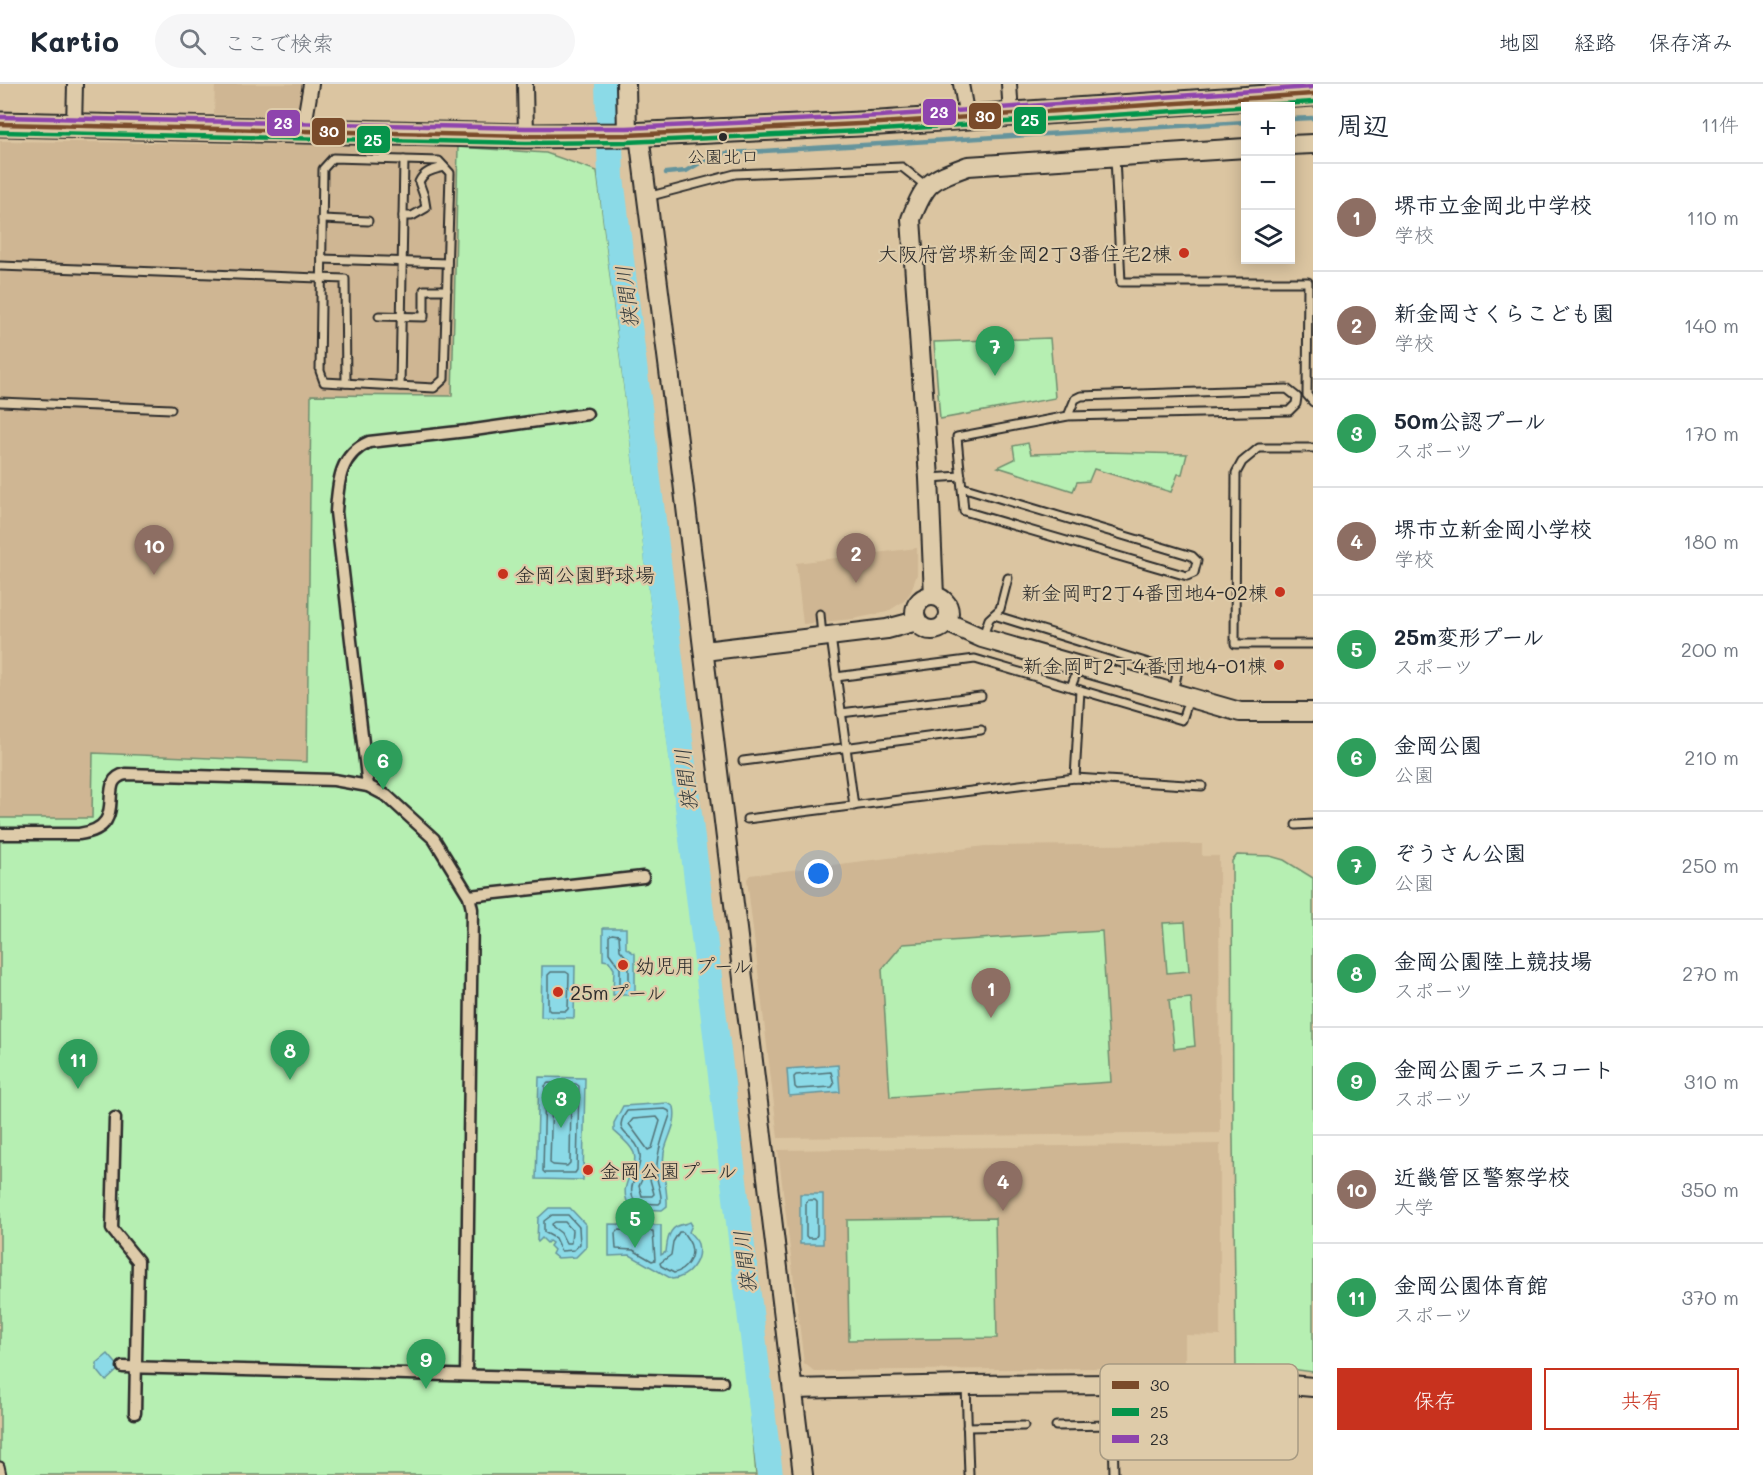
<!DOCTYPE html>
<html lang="ja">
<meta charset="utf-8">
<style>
:root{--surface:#fff;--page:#f6f6f7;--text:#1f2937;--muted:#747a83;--line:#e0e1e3;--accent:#c8321e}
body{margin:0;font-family:Mali,"Klee One",sans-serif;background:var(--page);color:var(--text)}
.controls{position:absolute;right:18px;top:18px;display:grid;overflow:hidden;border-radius:0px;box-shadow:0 3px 15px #0003}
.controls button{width:54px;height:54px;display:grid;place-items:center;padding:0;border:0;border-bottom:2px solid var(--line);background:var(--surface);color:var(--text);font:30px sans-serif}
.you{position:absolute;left:819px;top:790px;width:21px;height:21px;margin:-15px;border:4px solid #fff;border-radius:50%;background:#1a73e8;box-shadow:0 0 0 9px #1a73e833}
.badge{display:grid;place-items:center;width:39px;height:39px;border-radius:50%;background:var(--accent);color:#fff;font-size:20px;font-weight:700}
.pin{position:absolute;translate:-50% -50px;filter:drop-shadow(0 2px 3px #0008)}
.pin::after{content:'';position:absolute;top:32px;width:21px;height:18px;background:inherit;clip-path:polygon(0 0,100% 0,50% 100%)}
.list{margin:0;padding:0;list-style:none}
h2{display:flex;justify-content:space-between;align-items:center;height:78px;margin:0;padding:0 24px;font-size:26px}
h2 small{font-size:20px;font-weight:400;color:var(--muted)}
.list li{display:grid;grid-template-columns:39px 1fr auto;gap:18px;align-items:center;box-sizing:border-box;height:108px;padding:0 24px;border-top:2px solid var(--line)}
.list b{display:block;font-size:22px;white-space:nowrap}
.list p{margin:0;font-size:20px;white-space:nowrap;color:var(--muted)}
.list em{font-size:20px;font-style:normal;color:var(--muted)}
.actions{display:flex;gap:12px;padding:18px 24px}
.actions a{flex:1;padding:14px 0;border:2px solid var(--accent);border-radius:0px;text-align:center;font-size:21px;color:var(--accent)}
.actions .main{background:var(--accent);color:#fff}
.icon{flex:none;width:33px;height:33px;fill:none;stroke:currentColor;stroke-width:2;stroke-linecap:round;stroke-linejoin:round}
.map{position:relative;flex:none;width:1313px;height:1391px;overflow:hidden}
header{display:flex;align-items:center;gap:36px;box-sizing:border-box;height:84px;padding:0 30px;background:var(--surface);border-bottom:2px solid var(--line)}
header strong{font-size:28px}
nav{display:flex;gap:33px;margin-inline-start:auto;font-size:21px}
.search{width:420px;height:54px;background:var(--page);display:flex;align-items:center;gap:15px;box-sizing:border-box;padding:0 21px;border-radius:33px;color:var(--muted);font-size:22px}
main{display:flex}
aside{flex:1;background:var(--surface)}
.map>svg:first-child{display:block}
</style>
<header>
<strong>Kartio</strong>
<div class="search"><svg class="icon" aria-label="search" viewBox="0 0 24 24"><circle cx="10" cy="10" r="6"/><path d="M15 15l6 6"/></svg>ここで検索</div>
<nav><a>地図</a><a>経路</a><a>保存済み</a></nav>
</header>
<main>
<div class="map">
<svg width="1313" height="1391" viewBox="0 0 1313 1391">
<rect width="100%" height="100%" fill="#dbc5a1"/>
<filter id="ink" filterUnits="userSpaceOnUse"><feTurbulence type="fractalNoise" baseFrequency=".0167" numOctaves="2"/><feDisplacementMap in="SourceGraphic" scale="12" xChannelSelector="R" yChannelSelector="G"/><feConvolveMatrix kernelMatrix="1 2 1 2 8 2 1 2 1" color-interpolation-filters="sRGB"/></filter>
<g filter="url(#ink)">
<g fill="#cfb693">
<path d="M215,0H304L301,25L295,33L214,30Z"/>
<path d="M0,57L458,63L452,313L311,312L307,678L94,669L92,734H0Z"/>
<path d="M917,464V490L911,508L904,517L887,528L853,535L803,540L796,479Z"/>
<path d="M1202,760V772H1219L1220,1049L778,1054L747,795L750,791L985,762Z"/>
<path d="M1220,1060V1252L1185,1251V1283L814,1287L804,1279L778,1066Z"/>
</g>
<g fill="#b6efb2" stroke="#708d6e" stroke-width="1.5">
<path d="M458,63L546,69L597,87L748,1298L756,1391H0V734H92L93,669L307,678L311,311L452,312Z"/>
<path d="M1050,254L1055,314L940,335L934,258Z"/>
<path d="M1028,359L1031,370L1106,368L1187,370L1182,390H1178L1171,408L1094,385L1089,397L1077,398L1073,407L998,383L1015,375L1013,362Z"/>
<path d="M1237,771L1270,772L1284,776L1313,794V1288L1276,1283H1236L1233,1054L1232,777Z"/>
<path d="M1185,838L1189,887L1167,889L1163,839Z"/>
<path d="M1102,847L1111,998L890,1013L882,885L903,860Z"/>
<path d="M1191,914L1195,962L1174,965L1169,916Z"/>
<path d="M995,1134L997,1254L849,1256L847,1136Z"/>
</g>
<g fill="#8bdae7" stroke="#65949c" stroke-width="1.5">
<path d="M603,844H626V864L635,870V911H613L614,885L609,877L603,876Z"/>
<path d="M542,882H575L574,934L541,933Z"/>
<path d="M838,981L840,1008L789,1012L787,985Z"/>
<path d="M539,993L585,994L583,1096L536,1095Z"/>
<path d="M668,1019L674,1023C678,1039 667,1054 664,1069C661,1088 668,1104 667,1122L662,1126L632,1125C613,1102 640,1087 634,1069C631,1061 621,1053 614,1047V1039L623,1022Z"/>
<rect x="800" y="1110" width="23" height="50"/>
<path d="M549,1124H570L586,1141V1163L576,1173L557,1174L552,1170L554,1166L550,1162L552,1159L549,1157L547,1159L542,1154L538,1158L537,1156L538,1134Z"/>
<path d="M690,1138L692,1141L689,1148C692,1151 697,1156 698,1160C702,1177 688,1194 672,1195L630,1171L609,1172V1140L661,1141V1171L666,1168C667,1159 668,1144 680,1141C683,1140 687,1140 690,1138Z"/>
<path d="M108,1270L120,1284L106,1297L97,1286V1279Z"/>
</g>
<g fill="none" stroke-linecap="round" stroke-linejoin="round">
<g stroke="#517176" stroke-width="1.5">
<path d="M612,850L619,851L620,866L629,876V902L626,905L620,903V884L609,869V852Z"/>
<path d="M551,888H566L569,890L568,925L566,927H550L548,925V891Z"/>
<path d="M831,988L834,1000L832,1003L797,1005L795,1003L794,993L796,991Z"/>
<path d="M548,999L576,1000L579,1002L577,1086L575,1089H545L543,1087L545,1002Z"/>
<path d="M555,1007H569L571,1010L570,1079L567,1082L553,1081L550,1079L552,1010Z"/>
<path d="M665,1025L669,1027L670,1031C663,1052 655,1072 657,1094C658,1102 662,1109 661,1118L659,1120L636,1119C623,1102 643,1088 640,1070C637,1049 609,1052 627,1027Z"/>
<path d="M657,1033L660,1037L652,1064L648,1066L629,1040L633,1035Z"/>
<path d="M648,1088L654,1110L652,1112H642L639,1102L645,1089Z"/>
<path d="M809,1116H815L817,1118V1151L815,1154H808L806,1152V1118Z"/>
<path d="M552,1131H568L579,1143L580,1160L574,1166L561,1167L555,1154L544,1148V1137Z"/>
<path d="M555,1138H565L572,1146L571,1159H566L561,1149L553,1143L552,1140Z"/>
<path d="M618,1146L653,1147L655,1176L652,1177L633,1166L616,1165L615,1149Z"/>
<path d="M679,1148H683C685,1152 690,1157 691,1162C695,1173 685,1187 674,1189L661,1182L660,1179L671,1171L673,1158Z"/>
</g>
<g stroke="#65949c" stroke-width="4.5">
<path d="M1290,35L1313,34"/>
<path d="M666,89L686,87L715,70L1246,38"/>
</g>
<path stroke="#8bdae7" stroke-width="26" d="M608,0L611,94L770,1391"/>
<g stroke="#2b2b2b" stroke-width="11">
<g id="service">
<path d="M1115,73L1121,198H1308L1307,311L1313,318"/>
<path d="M333,74L439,77L450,89L444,295L434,304L324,298L320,287L323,85Z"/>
<path d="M647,113L735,90L902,83L926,102"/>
<path d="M403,132H412L426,124L424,112L419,98C424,87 433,86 444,83"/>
<path d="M322,135L368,137"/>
<path d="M322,175L447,179"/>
<path d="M0,182L345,195L346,299"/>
<path d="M379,232L424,233V206H447"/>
<path d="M400,302L404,76"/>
<path d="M0,318L171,325"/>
<path d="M1313,364H1259L1242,378L1236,389L1235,560H1313"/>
<path d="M930,394L961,392"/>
<path d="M962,403L1192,472L1197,477L1194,489L1187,492L964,427C962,402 959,378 957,353L1068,332L1289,327L1296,320L1297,313L1287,305L1081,312L1075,315L1068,332"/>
<path d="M820,530L822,552"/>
<path d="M994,531L1171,586L1177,591L1173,608"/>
<path d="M983,552L989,535L1000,525L1008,494"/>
<path d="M831,553L854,722"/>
<path d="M836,593L975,575L1182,636L1189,615"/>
<path d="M1071,603L1079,582"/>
<path d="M841,629L981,612"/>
<path d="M743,677L981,646"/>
<path d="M1075,694L1080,606"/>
<path d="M747,735L1075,694L1202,702"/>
<path d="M1296,741L1313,740"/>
<path d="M966,1301L969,1391"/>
<path d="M1112,1301L1114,1391"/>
<path d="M1056,1342L1113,1341"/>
<path d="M967,1343L1024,1342"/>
<path d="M0,1382L2,1391"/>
</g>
</g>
<g stroke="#2b2b2b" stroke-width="15">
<g id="pedestrian">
<path d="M368,702L336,428C338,399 339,371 369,358L467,347L587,330"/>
<path d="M0,750H79C133,743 93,696 126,690L334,696L368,702L387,712L434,755L469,812L472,825L466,1291"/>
<path d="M469,812L643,793"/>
<path d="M115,1034L112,1145L138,1177L135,1329"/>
<path d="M123,1283L722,1298"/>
</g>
</g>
<g stroke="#2b2b2b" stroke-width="18">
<g id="minor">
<path d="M525,0L526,52"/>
<path d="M961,0L967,33"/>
<path d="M1009,0L1011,30"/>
<path d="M74,43L75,0"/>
<path d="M303,47L311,0"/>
</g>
</g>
<g stroke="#2b2b2b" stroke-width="22">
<g id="tertiary">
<path d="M626,0L627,51"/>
<path d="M639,51L679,365L803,1391"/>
<path d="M1290,61L1313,60"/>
<path d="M934,512L929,394L911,135C926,97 930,96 968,82L1246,64"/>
<circle cx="932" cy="529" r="17"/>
<path d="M946,538L982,554L1240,628H1313"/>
<path d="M704,567L887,545L917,537"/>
<path d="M793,1305L966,1301L1266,1299L1313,1303"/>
</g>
</g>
<g stroke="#2b2b2b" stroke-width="27">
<path id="primary" d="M0,40L526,52L627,51L880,39L1313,10"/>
</g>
<use href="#service" stroke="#decba9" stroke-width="7"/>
<use href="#pedestrian" stroke="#decba9" stroke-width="10"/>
<use href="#minor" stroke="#decba9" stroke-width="14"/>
<use href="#tertiary" stroke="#decba9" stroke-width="18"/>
<use href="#primary" stroke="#f6e381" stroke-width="22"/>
<g stroke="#decba9" stroke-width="9">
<path id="bus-1" d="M0,40L526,52L627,51L880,39L1313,10"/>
</g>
<g stroke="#decba9" stroke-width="9">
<path id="bus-2" d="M0,48L526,59L627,58L881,46L1313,18"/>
</g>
<g stroke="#decba9" stroke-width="9">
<path id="bus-3" d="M0,33L526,44H627L880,32L1312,3"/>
</g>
<use href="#bus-1" stroke="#7a4b2a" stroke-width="4.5"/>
<use href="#bus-2" stroke="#06944b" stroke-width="4.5"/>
<use href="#bus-3" stroke="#8e44ad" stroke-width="4.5"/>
</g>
</g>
<circle fill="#2b2b2b" stroke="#decba9" stroke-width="2" cx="723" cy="53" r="5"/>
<g fill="#c8321e" stroke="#decba9" stroke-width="2">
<circle cx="1184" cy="169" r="6"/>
<circle cx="503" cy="490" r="6"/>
<circle cx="1280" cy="508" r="6"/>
<circle cx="1279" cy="581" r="6"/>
<circle cx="623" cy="881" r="6"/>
<circle cx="558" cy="908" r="6"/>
<circle cx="588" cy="1086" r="6"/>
</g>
<g text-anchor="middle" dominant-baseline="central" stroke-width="4.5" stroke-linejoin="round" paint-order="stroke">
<g font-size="18" fill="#2b2b2b" stroke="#decba9">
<text x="723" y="72">公園北口</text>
</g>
<g font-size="20" fill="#2b2b2b" stroke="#decba9" text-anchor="start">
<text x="1172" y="169" text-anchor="end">大阪府営堺新金岡2丁3番住宅2棟</text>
<text x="515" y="490">金岡公園野球場</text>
<text x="1268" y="508" text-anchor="end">新金岡町2丁4番団地4-02棟</text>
<text x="1267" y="581" text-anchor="end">新金岡町2丁4番団地4-01棟</text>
<text x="635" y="881">幼児用プール</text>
<text x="570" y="908">25mプール</text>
<text x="600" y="1086">金岡公園プール</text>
</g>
<g font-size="21" font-style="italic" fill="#353c3e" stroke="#decba9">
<text transform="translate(626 213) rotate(-97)">狭間川</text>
<text transform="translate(685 696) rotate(-97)">狭間川</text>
<text transform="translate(744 1178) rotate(-97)">狭間川</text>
</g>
</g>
<rect x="1100" y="1280" width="198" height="96" rx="9" fill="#decba9" stroke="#a89b83" stroke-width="1.5"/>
<rect x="1112" y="1297" width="27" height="8" fill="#7a4b2a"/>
<rect x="1112" y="1324" width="27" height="8" fill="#06944b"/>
<rect x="1112" y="1351" width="27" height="8" fill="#8e44ad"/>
<g font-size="16" fill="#2b2b2b">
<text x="1150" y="1307">30</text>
<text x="1150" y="1334">25</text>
<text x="1150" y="1361">23</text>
</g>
<g stroke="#decba9" stroke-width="2">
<rect x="922" y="14" width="35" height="28" rx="6" fill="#8e44ad"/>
<rect x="968" y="18" width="34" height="28" rx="6" fill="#7a4b2a"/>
<rect x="1013" y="22" width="34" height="29" rx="6" fill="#06944b"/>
<rect x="266" y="25" width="35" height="28" rx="6" fill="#8e44ad"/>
<rect x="311" y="33" width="35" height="29" rx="6" fill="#7a4b2a"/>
<rect x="356" y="41" width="35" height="29" rx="6" fill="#06944b"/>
</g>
<g font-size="16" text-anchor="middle" font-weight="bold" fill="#fff">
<text x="939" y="34">23</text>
<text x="985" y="38">30</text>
<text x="1030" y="42">25</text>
<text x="283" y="45">23</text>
<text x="329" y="53">30</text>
<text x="373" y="62">25</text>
</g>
</svg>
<div class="controls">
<button>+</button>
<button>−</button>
<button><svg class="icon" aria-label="layers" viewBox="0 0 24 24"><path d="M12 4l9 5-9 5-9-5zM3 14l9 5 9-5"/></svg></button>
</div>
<div class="you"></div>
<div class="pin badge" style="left:991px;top:934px;background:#8d6e63">1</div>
<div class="pin badge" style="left:856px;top:499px;background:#8d6e63">2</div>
<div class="pin badge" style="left:561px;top:1044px;background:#2e9e5b">3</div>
<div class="pin badge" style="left:1003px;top:1127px;background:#8d6e63">4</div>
<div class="pin badge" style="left:635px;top:1164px;background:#2e9e5b">5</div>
<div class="pin badge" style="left:383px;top:706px;background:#2e9e5b">6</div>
<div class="pin badge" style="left:995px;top:292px;background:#2e9e5b">7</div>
<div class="pin badge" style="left:290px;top:996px;background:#2e9e5b">8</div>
<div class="pin badge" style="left:426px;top:1305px;background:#2e9e5b">9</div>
<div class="pin badge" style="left:154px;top:491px;background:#8d6e63">10</div>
<div class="pin badge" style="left:78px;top:1005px;background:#2e9e5b">11</div>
</div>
<aside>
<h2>周辺<small>11件</small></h2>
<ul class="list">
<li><span class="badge" style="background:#8d6e63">1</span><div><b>堺市立金岡北中学校</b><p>学校</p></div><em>110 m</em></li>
<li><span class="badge" style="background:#8d6e63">2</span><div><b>新金岡さくらこども園</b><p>学校</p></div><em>140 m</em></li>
<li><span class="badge" style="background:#2e9e5b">3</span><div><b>50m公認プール</b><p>スポーツ</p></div><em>170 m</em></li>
<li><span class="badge" style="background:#8d6e63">4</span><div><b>堺市立新金岡小学校</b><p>学校</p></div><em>180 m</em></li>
<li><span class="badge" style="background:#2e9e5b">5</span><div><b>25m変形プール</b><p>スポーツ</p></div><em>200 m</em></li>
<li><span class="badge" style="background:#2e9e5b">6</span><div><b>金岡公園</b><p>公園</p></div><em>210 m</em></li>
<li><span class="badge" style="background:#2e9e5b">7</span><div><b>ぞうさん公園</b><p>公園</p></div><em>250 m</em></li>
<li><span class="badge" style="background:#2e9e5b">8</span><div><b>金岡公園陸上競技場</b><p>スポーツ</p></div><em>270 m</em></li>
<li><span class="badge" style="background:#2e9e5b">9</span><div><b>金岡公園テニスコート</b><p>スポーツ</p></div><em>310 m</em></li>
<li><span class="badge" style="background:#8d6e63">10</span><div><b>近畿管区警察学校</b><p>大学</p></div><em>350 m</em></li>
<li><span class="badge" style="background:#2e9e5b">11</span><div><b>金岡公園体育館</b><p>スポーツ</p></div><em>370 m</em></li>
</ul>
<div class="actions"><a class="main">保存</a><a>共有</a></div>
</aside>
</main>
